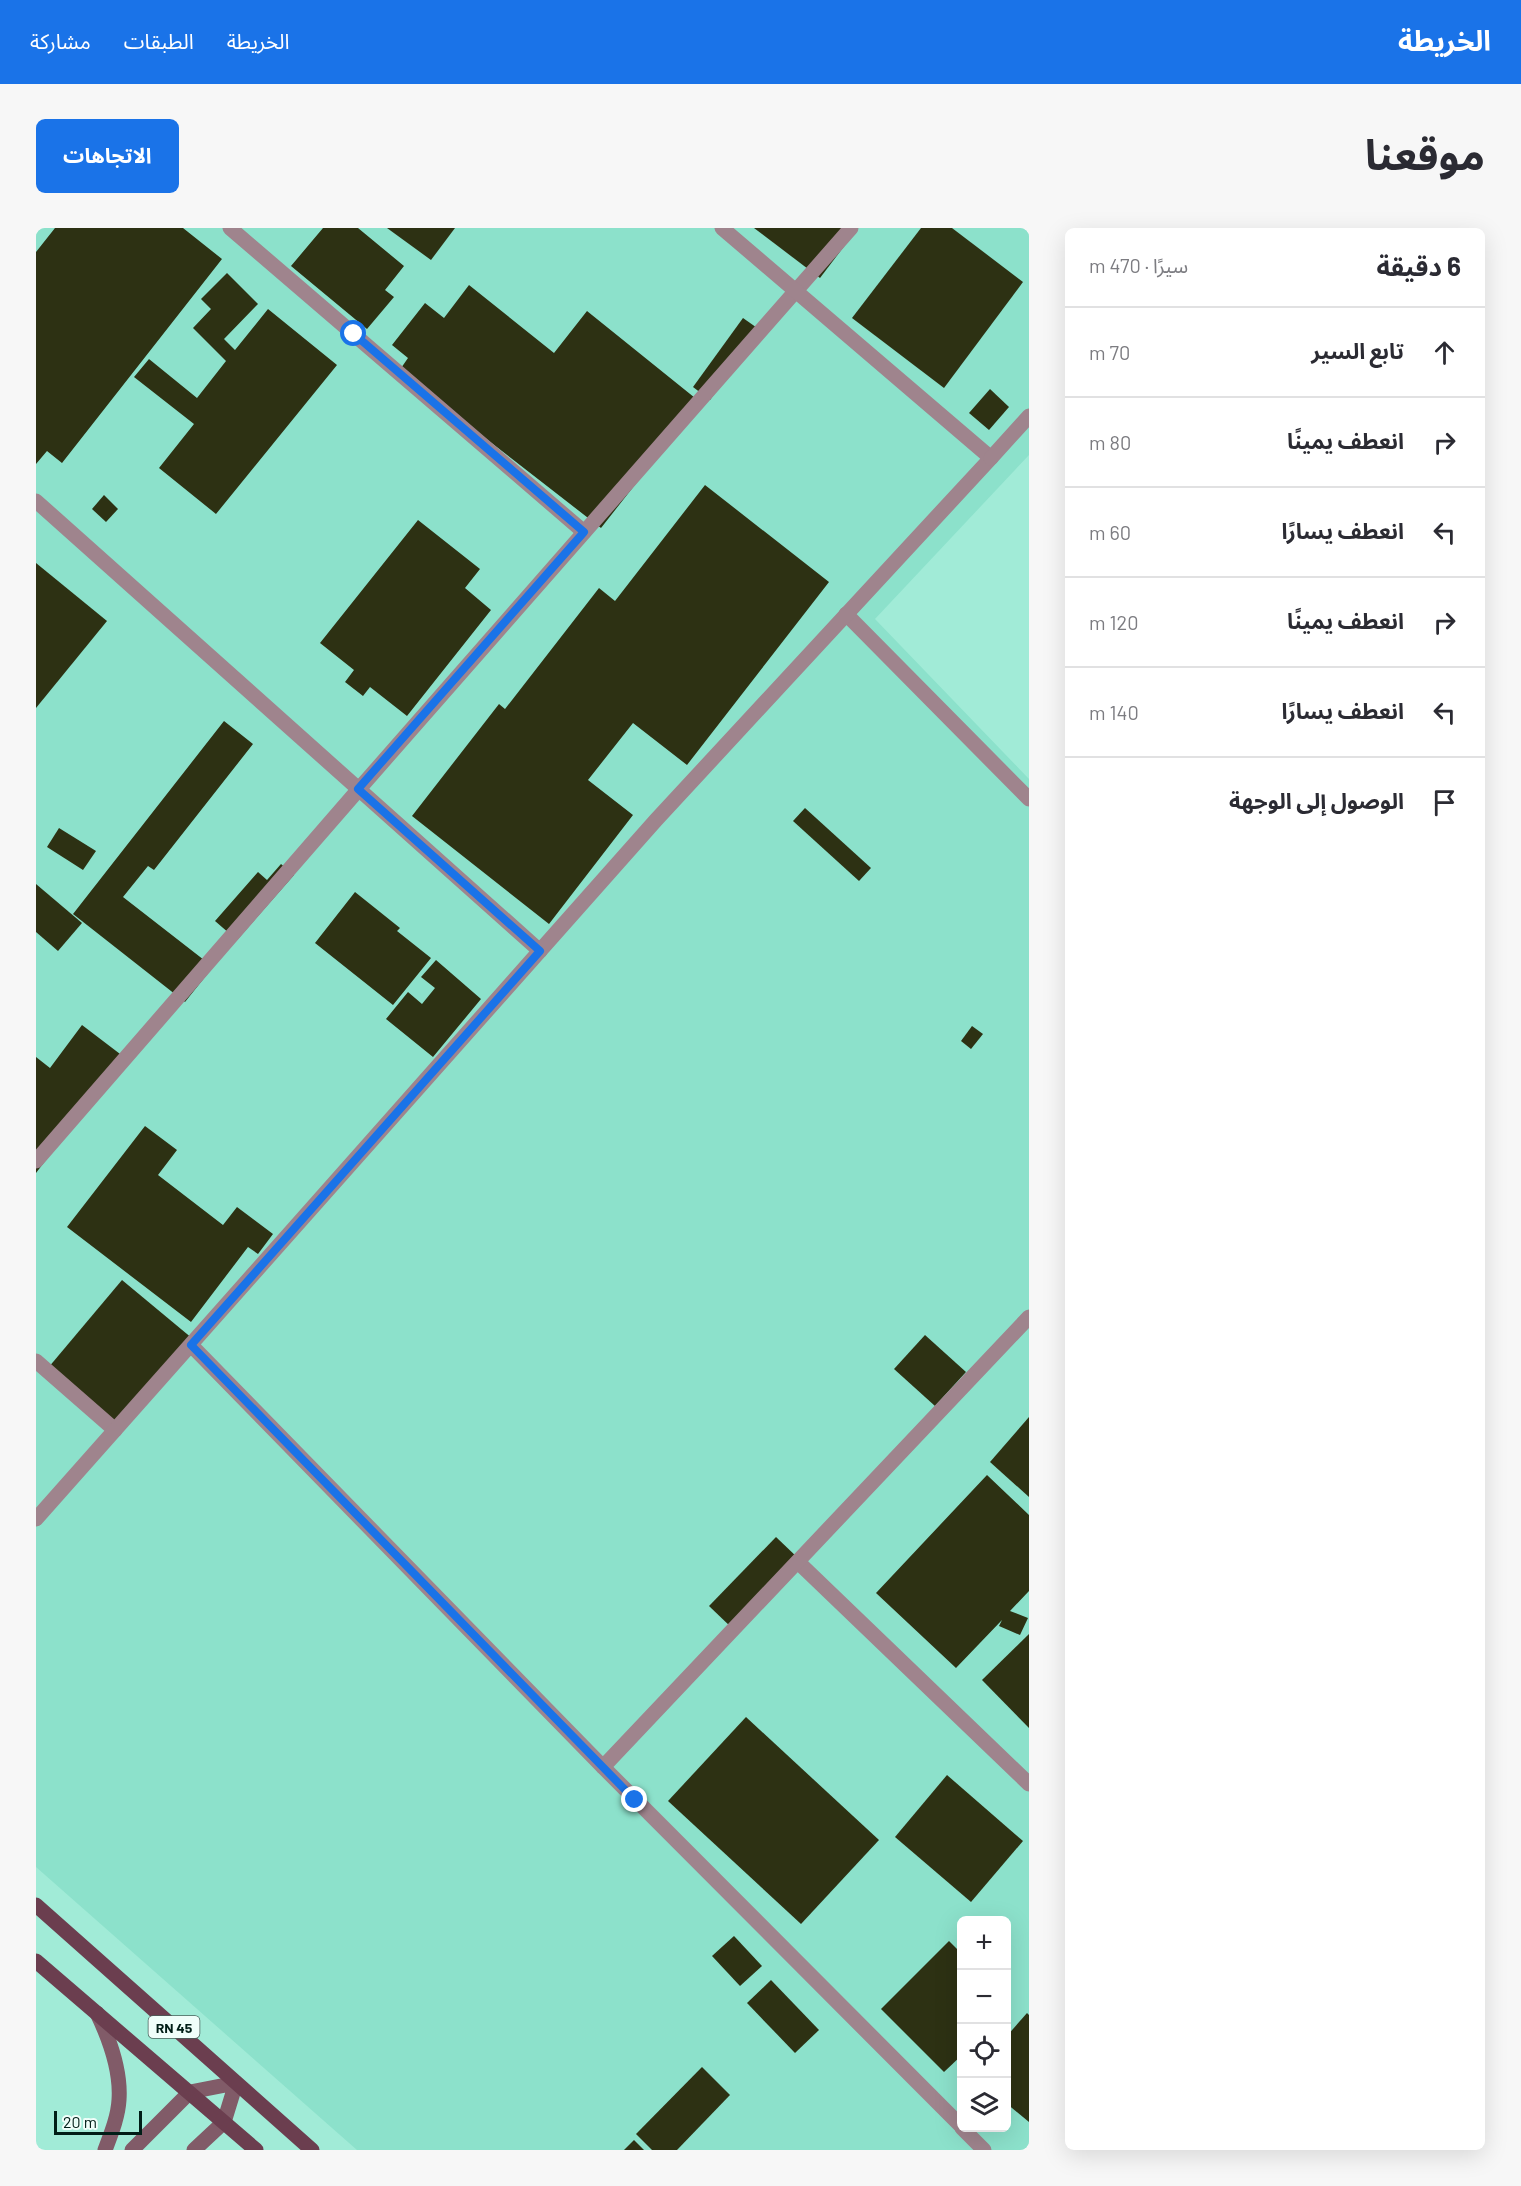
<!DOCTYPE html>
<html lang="ar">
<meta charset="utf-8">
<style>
:root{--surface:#fff;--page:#f7f7f7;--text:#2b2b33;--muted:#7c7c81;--line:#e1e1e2;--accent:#1a73e8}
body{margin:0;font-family:Barlow,"Noto Sans Arabic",sans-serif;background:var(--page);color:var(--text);direction:rtl}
.controls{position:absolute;right:18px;bottom:18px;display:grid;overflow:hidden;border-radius:9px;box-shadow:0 6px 24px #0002}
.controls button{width:54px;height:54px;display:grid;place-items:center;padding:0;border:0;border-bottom:2px solid var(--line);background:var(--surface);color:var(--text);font:30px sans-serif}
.scale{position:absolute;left:18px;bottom:15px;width:88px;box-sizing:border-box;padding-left:6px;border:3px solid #001e17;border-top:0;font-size:16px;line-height:21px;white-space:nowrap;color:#001e17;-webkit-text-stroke:4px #f0fefa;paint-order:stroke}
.stop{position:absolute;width:18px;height:18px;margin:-14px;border:4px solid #1a73e8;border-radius:50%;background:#fff}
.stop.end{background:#1a73e8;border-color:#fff;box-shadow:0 2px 6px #0008}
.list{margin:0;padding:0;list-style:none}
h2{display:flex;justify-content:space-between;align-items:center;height:78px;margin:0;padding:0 24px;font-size:26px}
h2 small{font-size:20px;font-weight:400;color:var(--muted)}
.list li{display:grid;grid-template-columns:39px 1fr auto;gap:18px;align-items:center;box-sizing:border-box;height:90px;padding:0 24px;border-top:2px solid var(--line)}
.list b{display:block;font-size:22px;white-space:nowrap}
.list em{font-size:20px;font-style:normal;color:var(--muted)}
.icon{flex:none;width:33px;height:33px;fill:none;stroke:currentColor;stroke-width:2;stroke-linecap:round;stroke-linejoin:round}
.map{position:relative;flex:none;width:993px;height:1922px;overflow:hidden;direction:ltr;border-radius:9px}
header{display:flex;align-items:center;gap:36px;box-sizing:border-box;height:84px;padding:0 30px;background:var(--accent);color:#fff}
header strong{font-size:28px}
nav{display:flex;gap:33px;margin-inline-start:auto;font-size:21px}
.intro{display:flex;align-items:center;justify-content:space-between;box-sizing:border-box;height:144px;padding:0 36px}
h1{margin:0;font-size:42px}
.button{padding:15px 27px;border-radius:9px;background:var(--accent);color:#fff;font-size:21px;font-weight:700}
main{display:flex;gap:36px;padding:0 36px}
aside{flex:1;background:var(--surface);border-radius:9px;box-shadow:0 6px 24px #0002}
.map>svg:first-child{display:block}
</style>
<header>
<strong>الخريطة</strong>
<nav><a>الخريطة</a><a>الطبقات</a><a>مشاركة</a></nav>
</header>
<div class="intro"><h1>موقعنا</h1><a class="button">الاتجاهات</a></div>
<main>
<aside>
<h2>6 دقيقة<small>سيرًا · 470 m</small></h2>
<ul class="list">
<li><svg class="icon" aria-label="ahead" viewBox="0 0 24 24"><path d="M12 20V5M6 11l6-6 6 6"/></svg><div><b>تابع السير</b></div><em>70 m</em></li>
<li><svg class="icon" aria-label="right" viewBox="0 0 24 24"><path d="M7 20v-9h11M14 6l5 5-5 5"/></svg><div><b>انعطف يمينًا</b></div><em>80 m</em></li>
<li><svg class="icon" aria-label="left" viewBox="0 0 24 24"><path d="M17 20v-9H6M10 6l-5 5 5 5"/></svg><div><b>انعطف يسارًا</b></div><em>60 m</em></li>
<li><svg class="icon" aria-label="right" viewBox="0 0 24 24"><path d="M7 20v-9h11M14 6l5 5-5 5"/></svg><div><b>انعطف يمينًا</b></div><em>120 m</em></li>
<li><svg class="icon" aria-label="left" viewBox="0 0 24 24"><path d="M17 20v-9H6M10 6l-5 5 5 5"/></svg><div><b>انعطف يسارًا</b></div><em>140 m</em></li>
<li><svg class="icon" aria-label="arrive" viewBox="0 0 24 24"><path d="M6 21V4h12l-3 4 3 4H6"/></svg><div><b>الوصول إلى الوجهة</b></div></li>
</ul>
</aside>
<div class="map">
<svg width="993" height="1922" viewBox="0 0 993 1922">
<rect width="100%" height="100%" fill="#a1ebd7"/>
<path fill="#8ce1cb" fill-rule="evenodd" d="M0,0H993V227L839,391L993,551V1922H321L0,1639ZM926,1692H970V1900H926Z"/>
<g fill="#2d3113">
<path d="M19,0H147L186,31L26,235L11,223L0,236V24Z"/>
<path d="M287,0H322L368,38L349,62L358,69L331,101L255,38Z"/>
<path d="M351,0H419L395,32Z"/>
<path d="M718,0H822L784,50Z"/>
<path d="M885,0H916L987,54L908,160L816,90Z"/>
<path d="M191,45L222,76L188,111L199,122L232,81L301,137L180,286L123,240L158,196L98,149L113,131L161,170L190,133L157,100L175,81L165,71Z"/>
<path d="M433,57L518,125L551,83L664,174L565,300L363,143L372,130L356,117L389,75L408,90Z"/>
<path d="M707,90L724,102L674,172L657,159Z"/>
<path d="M954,161L973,179L953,202L933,185Z"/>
<path d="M669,257L793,354L651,537L597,495L552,552L597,587L513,696L376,588L463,476L469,481L563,360L579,373Z"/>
<path d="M68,267L82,281L70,294L56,281Z"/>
<path d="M382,292L444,341L429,360L455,382L371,488L334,459L327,468L309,454L318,442L284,415Z"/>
<path d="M0,335L71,393L0,480Z"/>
<path d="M188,493L217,516L118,642L112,638L87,669L177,739L149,774L37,686Z"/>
<path d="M769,580L835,640L823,653L757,593Z"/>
<path d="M23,600L60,623L47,642L11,619Z"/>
<path d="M245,636L258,647L201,712L179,693L222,644L231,652Z"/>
<path d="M0,656L46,695L22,723L0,704Z"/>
<path d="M319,664L364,700L361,703L395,730L357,777L279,715Z"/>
<path d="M400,732L445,771L397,829L350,791L372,764L386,776L399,760L385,749Z"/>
<path d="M46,797L88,829L0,945V829L14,840Z"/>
<path d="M936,798L947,806L935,821L925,813Z"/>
<path d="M109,898L141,922L122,947L187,997L201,979L237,1006L222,1026L212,1019L155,1094L31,999Z"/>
<path d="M86,1052L157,1111L84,1200L12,1140Z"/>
<path d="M889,1107L930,1144L899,1178L858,1141Z"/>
<path d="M993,1189V1269L954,1234Z"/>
<path d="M951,1247L993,1287V1363L974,1383L992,1390L984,1407L963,1398L966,1392L920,1440L840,1365Z"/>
<path d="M740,1309L763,1331L697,1401L673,1378Z"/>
<path d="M993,1406V1500L946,1452Z"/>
<path d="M710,1489L843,1612L765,1696L632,1573Z"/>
<path d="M911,1547L987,1613L935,1674L859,1609Z"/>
<path d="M698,1708L726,1738L704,1758L676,1728Z"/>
<path d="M913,1713L926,1726V1827L908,1844L845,1781Z"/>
<path d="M735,1752L783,1802L759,1825L711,1775Z"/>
<path d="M991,1785L993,1787V1894L970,1875V1809Z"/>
<path d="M666,1839L694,1867L641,1922H616L600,1906Z"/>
<path d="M598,1912L608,1922H588Z"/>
</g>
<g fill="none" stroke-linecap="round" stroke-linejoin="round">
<g stroke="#9f848d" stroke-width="15">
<path d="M194,0L548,304"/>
<path d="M0,273L504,723"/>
<path d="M810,386L993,571"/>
<path d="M0,933L323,561L815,0"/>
<path d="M155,1117L567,1539L926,1899"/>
<path d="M0,1133L79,1202"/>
<path d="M0,1291L620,592L955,230L686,0"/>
<path d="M762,1334L993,1556"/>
<path d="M567,1539L993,1089"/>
<path d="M926,1900L948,1922"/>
</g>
<path stroke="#9f848d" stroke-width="15" d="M955,230L993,188"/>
<g stroke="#815b68" stroke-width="15">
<path d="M61,1785C73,1810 85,1844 83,1872C82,1889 75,1906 69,1922"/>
<path d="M96,1922L154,1864L200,1855L188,1894L158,1922"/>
</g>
<g stroke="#6b3e4f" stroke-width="15">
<path d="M0,1677L276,1922"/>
<path d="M0,1733L220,1922"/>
</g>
</g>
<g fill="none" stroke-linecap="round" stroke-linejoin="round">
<path stroke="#1a73e8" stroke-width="8" d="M318,106L548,304L322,561L504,723L155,1117L599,1572"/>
</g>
<g text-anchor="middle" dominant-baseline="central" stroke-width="6" stroke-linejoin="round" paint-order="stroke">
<rect fill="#f0fefa" stroke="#48615b" stroke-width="1.5" x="112.5" y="1788" width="51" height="22" rx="4.5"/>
<g font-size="14" font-weight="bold" fill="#001e17">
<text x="138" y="1799">RN 45</text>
</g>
</g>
</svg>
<div class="controls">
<button>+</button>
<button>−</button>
<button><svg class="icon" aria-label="locate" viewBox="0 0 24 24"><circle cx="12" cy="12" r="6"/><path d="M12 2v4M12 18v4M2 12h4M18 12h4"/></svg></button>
<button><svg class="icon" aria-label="layers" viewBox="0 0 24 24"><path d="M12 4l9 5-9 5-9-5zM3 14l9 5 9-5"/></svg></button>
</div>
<div class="scale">20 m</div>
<div class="stop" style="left:318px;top:106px"></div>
<div class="stop end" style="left:599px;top:1572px"></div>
</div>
</main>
